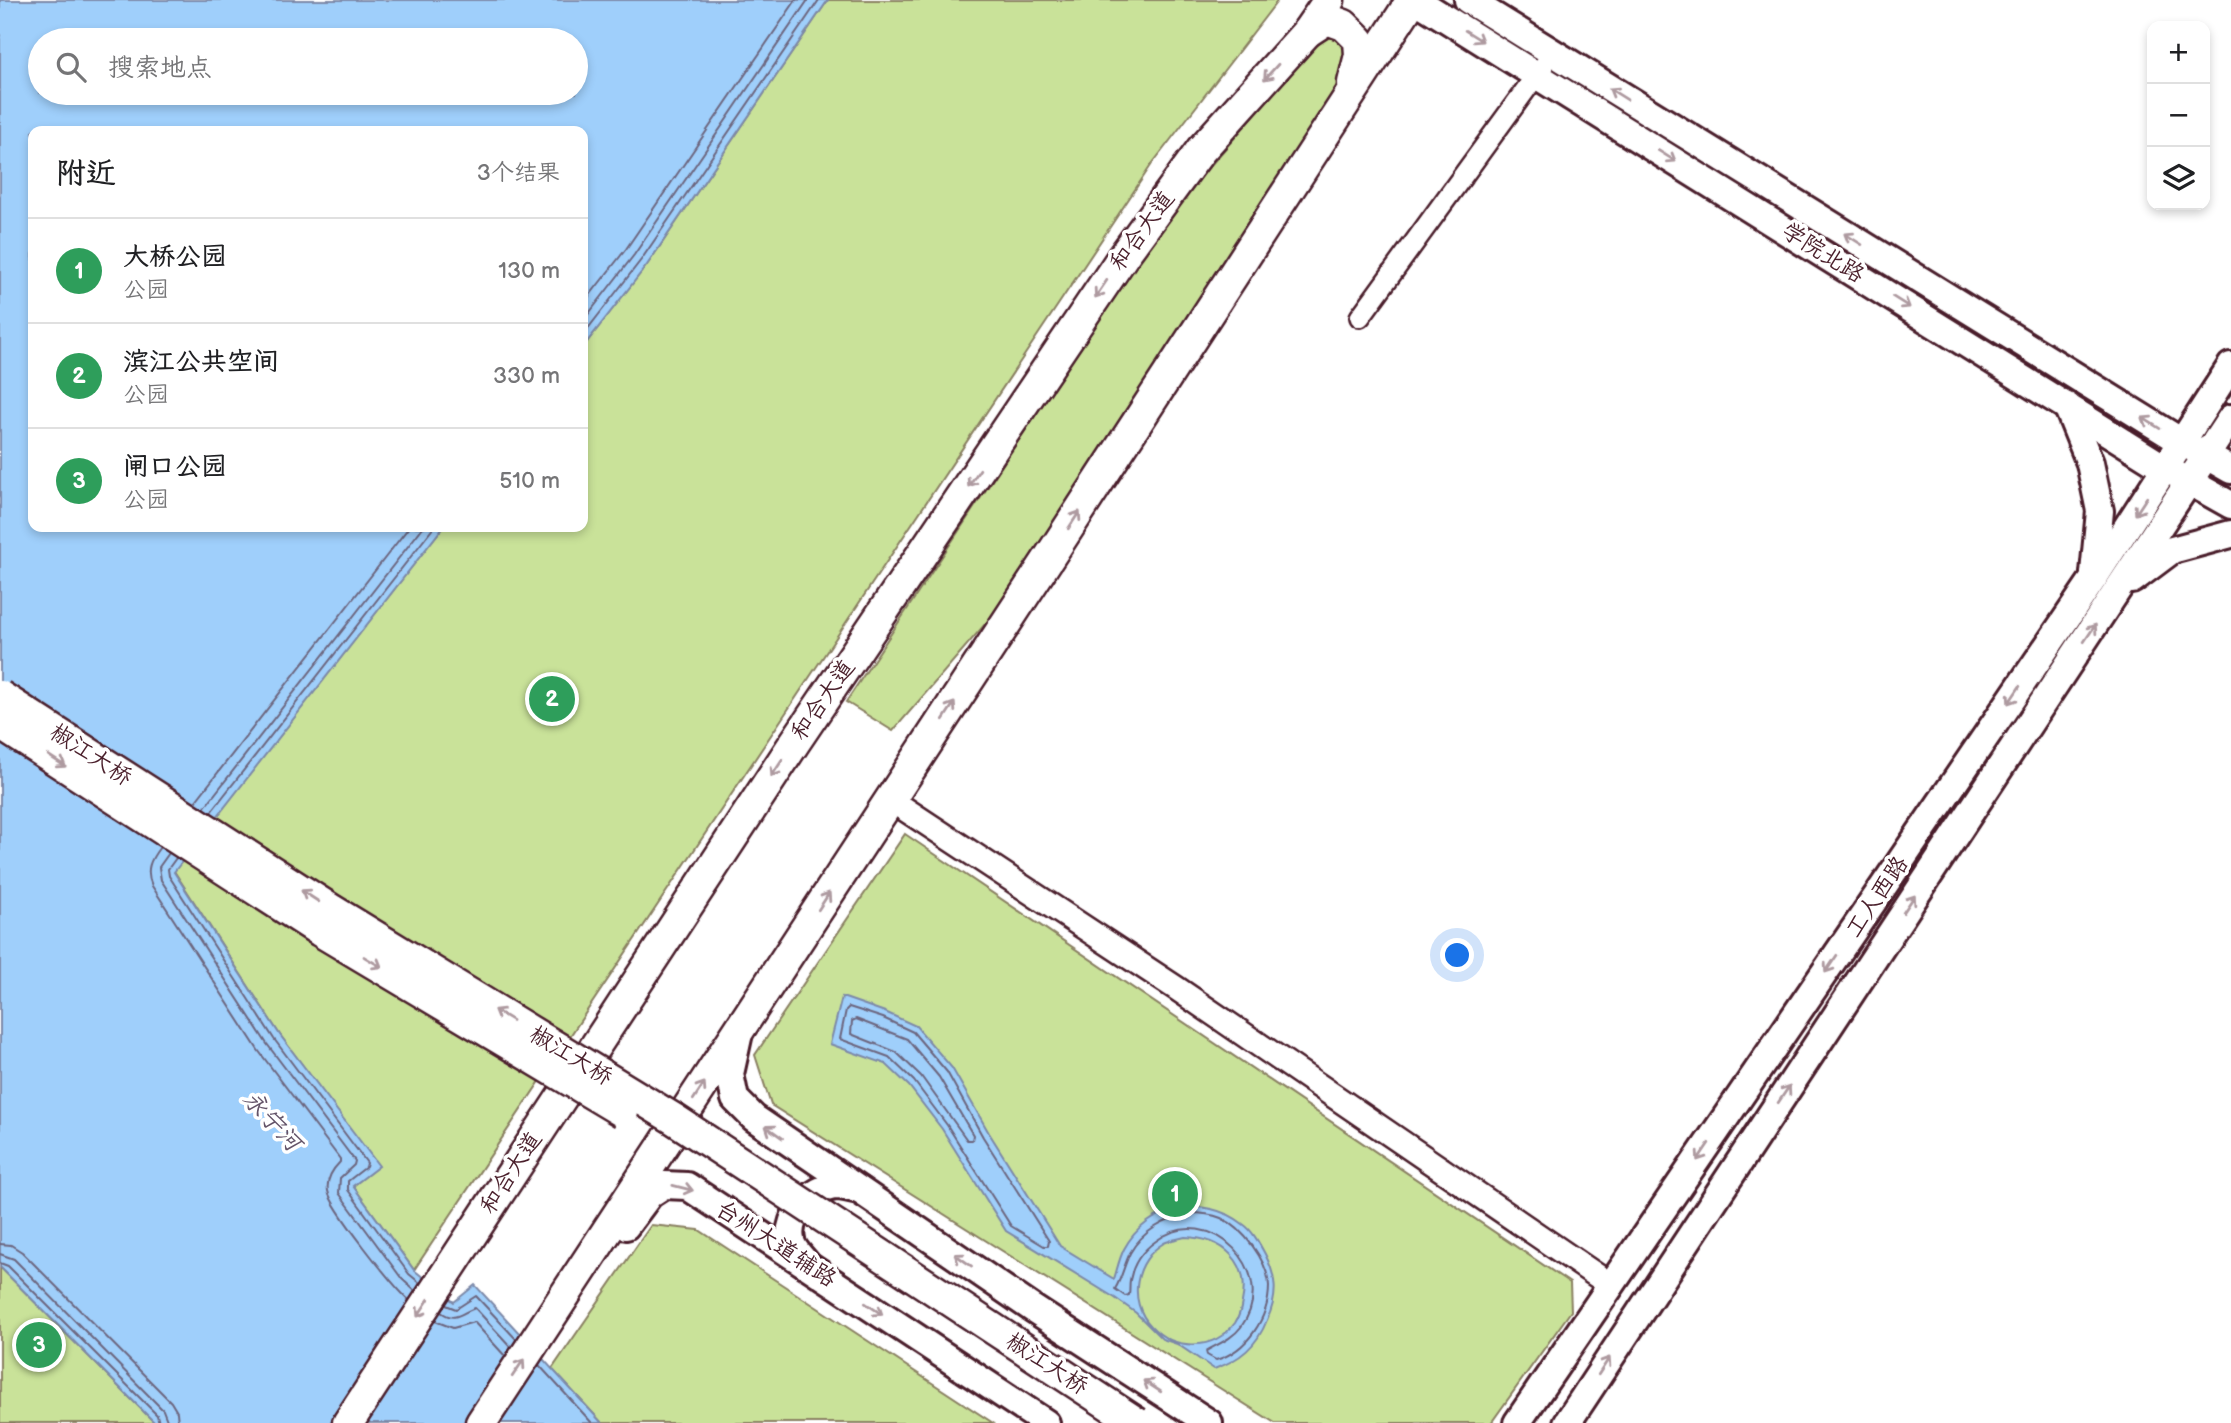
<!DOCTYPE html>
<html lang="zh">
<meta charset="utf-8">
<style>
:root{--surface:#fff;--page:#f2f2f2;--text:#202124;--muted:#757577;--line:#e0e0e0;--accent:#7c3aed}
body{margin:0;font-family:"Balsamiq Sans","LXGW WenKai TC",sans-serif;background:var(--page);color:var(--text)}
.controls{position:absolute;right:21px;top:21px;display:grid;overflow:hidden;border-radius:14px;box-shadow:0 4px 10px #0003}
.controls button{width:63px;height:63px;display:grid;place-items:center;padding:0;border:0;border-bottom:2px solid var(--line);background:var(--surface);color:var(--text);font:35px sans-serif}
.you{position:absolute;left:1458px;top:956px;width:24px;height:24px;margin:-18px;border:5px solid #fff;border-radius:50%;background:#1a73e8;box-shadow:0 0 0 10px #1a73e833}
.badge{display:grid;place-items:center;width:46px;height:46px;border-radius:50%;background:var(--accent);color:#fff;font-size:23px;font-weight:700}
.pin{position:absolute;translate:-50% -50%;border:4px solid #fff;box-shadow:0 2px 7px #0006}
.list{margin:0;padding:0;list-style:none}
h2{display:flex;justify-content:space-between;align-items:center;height:91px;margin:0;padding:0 28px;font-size:30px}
h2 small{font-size:23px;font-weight:400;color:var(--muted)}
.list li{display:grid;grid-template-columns:46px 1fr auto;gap:21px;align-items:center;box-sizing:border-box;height:105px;padding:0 28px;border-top:2px solid var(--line)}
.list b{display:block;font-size:26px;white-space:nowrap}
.list p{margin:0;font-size:23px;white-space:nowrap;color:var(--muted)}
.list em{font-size:23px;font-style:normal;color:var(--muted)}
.icon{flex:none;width:38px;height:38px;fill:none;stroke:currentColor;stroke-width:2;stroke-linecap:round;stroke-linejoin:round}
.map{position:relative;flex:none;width:2231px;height:1423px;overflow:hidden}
.search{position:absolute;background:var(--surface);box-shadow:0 4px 10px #0003;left:28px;top:28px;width:560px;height:77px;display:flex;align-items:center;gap:18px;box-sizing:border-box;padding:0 24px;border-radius:38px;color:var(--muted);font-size:26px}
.panel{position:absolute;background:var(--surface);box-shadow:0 4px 10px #0003;left:28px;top:126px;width:560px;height:406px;border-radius:14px}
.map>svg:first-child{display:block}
</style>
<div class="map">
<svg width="2231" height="1423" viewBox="0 0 2231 1423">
<rect width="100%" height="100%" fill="#fff"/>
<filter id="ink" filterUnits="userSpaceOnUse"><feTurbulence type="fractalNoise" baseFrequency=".0143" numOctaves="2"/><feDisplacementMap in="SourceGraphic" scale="14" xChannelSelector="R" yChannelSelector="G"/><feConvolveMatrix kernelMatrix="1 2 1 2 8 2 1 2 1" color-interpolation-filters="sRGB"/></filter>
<g filter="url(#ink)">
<g fill="#c9e299" stroke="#8a8062" stroke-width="2">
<path d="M828,0H1278L1152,164L414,1270L353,1186L378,1166L280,1035L174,871L443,527H583V347L647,265Z"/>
<path d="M1327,32L1348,42L1352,65L1005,601L893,731L846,702L1125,279L1183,197L1264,104L1309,46Z"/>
<path d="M905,834L1570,1283L1571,1311L1491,1423H1275L771,1105L755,1055Z"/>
<path d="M651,1225L699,1230L993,1423H602L552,1369Z"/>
<path d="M0,1267L155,1423H0Z"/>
</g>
<g fill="#9fcffb" stroke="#7d89a8" stroke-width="2" fill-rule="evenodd">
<path d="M0,0H828L647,265L583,347V131H33V527H443L174,872L280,1035L379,1166L353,1186L414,1270L454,1302L475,1285L602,1423H155L0,1267ZM40,40H576V93H40Z"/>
<path d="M842,997L885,1012L916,1026L952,1068L989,1133L1060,1246L1114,1279C1117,1270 1119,1259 1124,1249C1148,1205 1204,1194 1243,1224C1253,1231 1259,1243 1265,1254C1277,1278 1278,1296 1267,1320C1257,1346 1240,1360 1214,1369L1177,1344L1162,1339L1136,1313L1115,1298L1006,1231L942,1129L909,1086L886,1064L830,1044ZM1185,1237C1223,1238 1251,1262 1242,1302C1241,1309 1239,1317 1235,1323C1214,1351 1174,1351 1151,1326C1127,1301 1135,1260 1164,1243C1170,1240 1178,1239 1185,1237Z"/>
</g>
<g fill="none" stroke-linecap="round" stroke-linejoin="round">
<g stroke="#6c657e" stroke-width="2">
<path d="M583,304L626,249L796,0"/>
<path d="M583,321L634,255L808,0"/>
<path d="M583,335L641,260L819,0"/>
<path d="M195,802L409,527"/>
<path d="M204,808L423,527"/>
<path d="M211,812L434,527"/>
<path d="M160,847C150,860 145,870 152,886L258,1050L340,1159V1162C332,1170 326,1179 328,1191C331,1208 394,1287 409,1300"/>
<path d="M169,853L159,867L161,880L267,1044L355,1161L354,1165L340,1178L339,1193L402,1279L415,1291"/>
<path d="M176,858L168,869L169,876L274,1039L367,1163L366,1167L348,1181V1190L409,1274L420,1283"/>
<path d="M849,1007L883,1018L913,1032L947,1072L983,1137L1049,1241L1048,1246H1044L1011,1226L947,1125L914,1081L889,1057L840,1039L846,1010Z"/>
<path d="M856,1019L907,1039L939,1077L973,1135L972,1140H967L921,1076L896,1052L851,1034L852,1021Z"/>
<path d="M1189,1213C1199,1213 1211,1214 1221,1218C1243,1228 1268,1261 1269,1286C1269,1318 1247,1351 1216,1360L1207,1355L1206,1351C1218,1344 1232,1339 1241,1327C1281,1273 1210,1200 1156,1241C1143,1250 1133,1264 1130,1280C1129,1285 1130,1290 1129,1295L1125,1296L1115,1289C1122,1278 1124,1265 1130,1253C1143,1230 1165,1220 1189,1213Z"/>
<path d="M0,1244L11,1245L22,1252L171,1402L177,1412L178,1423"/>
<path d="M0,1254L14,1259L163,1410L168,1423"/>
<path d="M0,1263L8,1266L157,1415L159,1423"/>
<path d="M446,1305L456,1309L476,1296L516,1339"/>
<path d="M441,1312C456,1323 462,1312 475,1308L511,1347"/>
<path d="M435,1321L453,1328L474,1322L505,1356"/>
<path d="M539,1365L592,1423"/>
</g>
<g stroke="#4a1f2b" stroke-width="24">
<path id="minor" d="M1360,317L1543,66"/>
</g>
<g stroke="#4a1f2b" stroke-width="28">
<path id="tertiary" d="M891,800L1176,988L1612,1286"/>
</g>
<g stroke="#4a1f2b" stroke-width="32">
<g id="secondary">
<path d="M1416,0L2165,468L2231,505"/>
<path d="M1468,0L2182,442L2231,470"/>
<path d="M2067,406L2090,463L2100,511L2094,573"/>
<path d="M2132,580L2172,550L2231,534"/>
<path d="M739,1033L730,1074L735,1099L754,1118L1032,1308L1209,1423"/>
<path d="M626,1226L650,1194L664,1185L687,1186L1046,1423"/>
<path d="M806,1263C801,1257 792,1248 791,1240C786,1216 813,1187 837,1186C844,1186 852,1189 859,1190"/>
<path d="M1517,1423L2094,578L2231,366"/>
<path d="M1567,1423L2231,418"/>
</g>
</g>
<g stroke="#4a1f2b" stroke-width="35">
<g id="primary">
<path d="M1307,32L1327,19L1344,25L1359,40L1360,55L1353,83"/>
<path d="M348,1423L795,742L1124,255L1201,150L1307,32L1329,0"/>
<path d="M481,1423L1056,547L1412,0"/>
</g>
</g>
<use href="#minor" stroke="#fff" stroke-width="19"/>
<use href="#tertiary" stroke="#fff" stroke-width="23"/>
<use href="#secondary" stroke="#fff" stroke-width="26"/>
<use href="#primary" stroke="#fff" stroke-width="30"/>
<g stroke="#4a1f2b" stroke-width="35" stroke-linecap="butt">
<g id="primary-bridge">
<path d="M0,696L332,910L674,1119L1137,1423"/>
<path d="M0,724L320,931L623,1112"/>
</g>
</g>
<use href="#primary-bridge" stroke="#fff" stroke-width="30"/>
</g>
<defs><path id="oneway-shaft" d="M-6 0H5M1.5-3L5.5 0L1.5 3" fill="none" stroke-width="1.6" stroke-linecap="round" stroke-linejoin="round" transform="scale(1.75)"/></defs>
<g stroke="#ae9aa0">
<use href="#oneway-shaft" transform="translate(1474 36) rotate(32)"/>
<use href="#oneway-shaft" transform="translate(1271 72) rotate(132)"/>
<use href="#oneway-shaft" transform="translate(1618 94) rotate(-148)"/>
<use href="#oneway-shaft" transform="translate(1667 156) rotate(32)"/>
<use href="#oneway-shaft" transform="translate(1853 239) rotate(-148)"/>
<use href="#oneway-shaft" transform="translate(1101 289) rotate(124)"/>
<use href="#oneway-shaft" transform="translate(1901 302) rotate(32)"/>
<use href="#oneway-shaft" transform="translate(2151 423) rotate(-148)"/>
<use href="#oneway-shaft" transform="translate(974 478) rotate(124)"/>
<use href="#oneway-shaft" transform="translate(2141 506) rotate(123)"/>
<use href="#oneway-shaft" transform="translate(1074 520) rotate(-57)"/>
<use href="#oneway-shaft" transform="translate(2090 633) rotate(-56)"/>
<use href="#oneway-shaft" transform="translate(2014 695) rotate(124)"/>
<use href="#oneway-shaft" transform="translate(949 711) rotate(-57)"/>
<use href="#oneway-shaft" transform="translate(57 761) rotate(33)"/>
<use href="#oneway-shaft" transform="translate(777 768) rotate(123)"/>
<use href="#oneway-shaft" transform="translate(310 896) rotate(-147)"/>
<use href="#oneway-shaft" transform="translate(824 901) rotate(-57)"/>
<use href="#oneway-shaft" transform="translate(1909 904) rotate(-56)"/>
<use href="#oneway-shaft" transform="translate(373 962) rotate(31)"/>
<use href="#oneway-shaft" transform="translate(1831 964) rotate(124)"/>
<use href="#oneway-shaft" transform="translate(503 1015) rotate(-149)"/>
<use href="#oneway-shaft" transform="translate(699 1091) rotate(-57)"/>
<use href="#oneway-shaft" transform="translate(1784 1094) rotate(-56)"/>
<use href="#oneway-shaft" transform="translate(774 1132) rotate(-145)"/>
<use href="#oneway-shaft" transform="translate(1703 1152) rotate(124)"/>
<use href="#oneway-shaft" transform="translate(683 1188) rotate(14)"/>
<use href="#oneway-shaft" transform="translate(963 1260) rotate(-145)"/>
<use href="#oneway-shaft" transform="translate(423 1308) rotate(123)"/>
<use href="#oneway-shaft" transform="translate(874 1309) rotate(34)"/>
<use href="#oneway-shaft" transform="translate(1604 1366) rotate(-57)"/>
<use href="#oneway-shaft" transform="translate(518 1368) rotate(-56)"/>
<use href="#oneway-shaft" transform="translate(1152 1386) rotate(-147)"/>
</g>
</g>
<g text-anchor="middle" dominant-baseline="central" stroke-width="7" stroke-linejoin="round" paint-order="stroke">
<g font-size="23" fill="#4a1f2b" stroke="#fff">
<text transform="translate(1142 231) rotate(-54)">和合大道</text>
<text transform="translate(1823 253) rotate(32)">学院北路</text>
<text transform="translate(823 700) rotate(-55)">和合大道</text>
<text transform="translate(91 755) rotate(33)">椒江大桥</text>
<text transform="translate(1877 897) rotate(-56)">工人西路</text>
<text transform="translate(571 1056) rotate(31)">椒江大桥</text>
<text transform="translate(511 1173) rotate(-57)">和合大道</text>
<text transform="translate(776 1244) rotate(33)">台州大道辅路</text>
<text transform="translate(1047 1364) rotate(33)">椒江大桥</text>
</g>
<g font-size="24" font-style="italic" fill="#645469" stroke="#fff">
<text transform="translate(272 1121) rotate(47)">永宁河</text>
</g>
</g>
</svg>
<div class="controls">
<button>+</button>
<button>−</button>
<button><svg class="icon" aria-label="layers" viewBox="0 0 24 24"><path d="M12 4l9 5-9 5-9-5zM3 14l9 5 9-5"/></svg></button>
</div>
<div class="you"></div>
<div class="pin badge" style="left:1175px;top:1194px;background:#2e9e5b">1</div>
<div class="pin badge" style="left:552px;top:699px;background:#2e9e5b">2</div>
<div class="pin badge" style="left:39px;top:1345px;background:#2e9e5b">3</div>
<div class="search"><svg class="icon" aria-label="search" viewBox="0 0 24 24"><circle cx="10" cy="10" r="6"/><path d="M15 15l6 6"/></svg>搜索地点</div>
<section class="panel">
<h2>附近<small>3个结果</small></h2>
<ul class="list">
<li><span class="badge" style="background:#2e9e5b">1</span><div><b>大桥公园</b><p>公园</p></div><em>130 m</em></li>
<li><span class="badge" style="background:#2e9e5b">2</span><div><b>滨江公共空间</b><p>公园</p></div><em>330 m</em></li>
<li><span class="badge" style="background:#2e9e5b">3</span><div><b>闸口公园</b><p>公园</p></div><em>510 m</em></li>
</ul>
</section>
</div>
